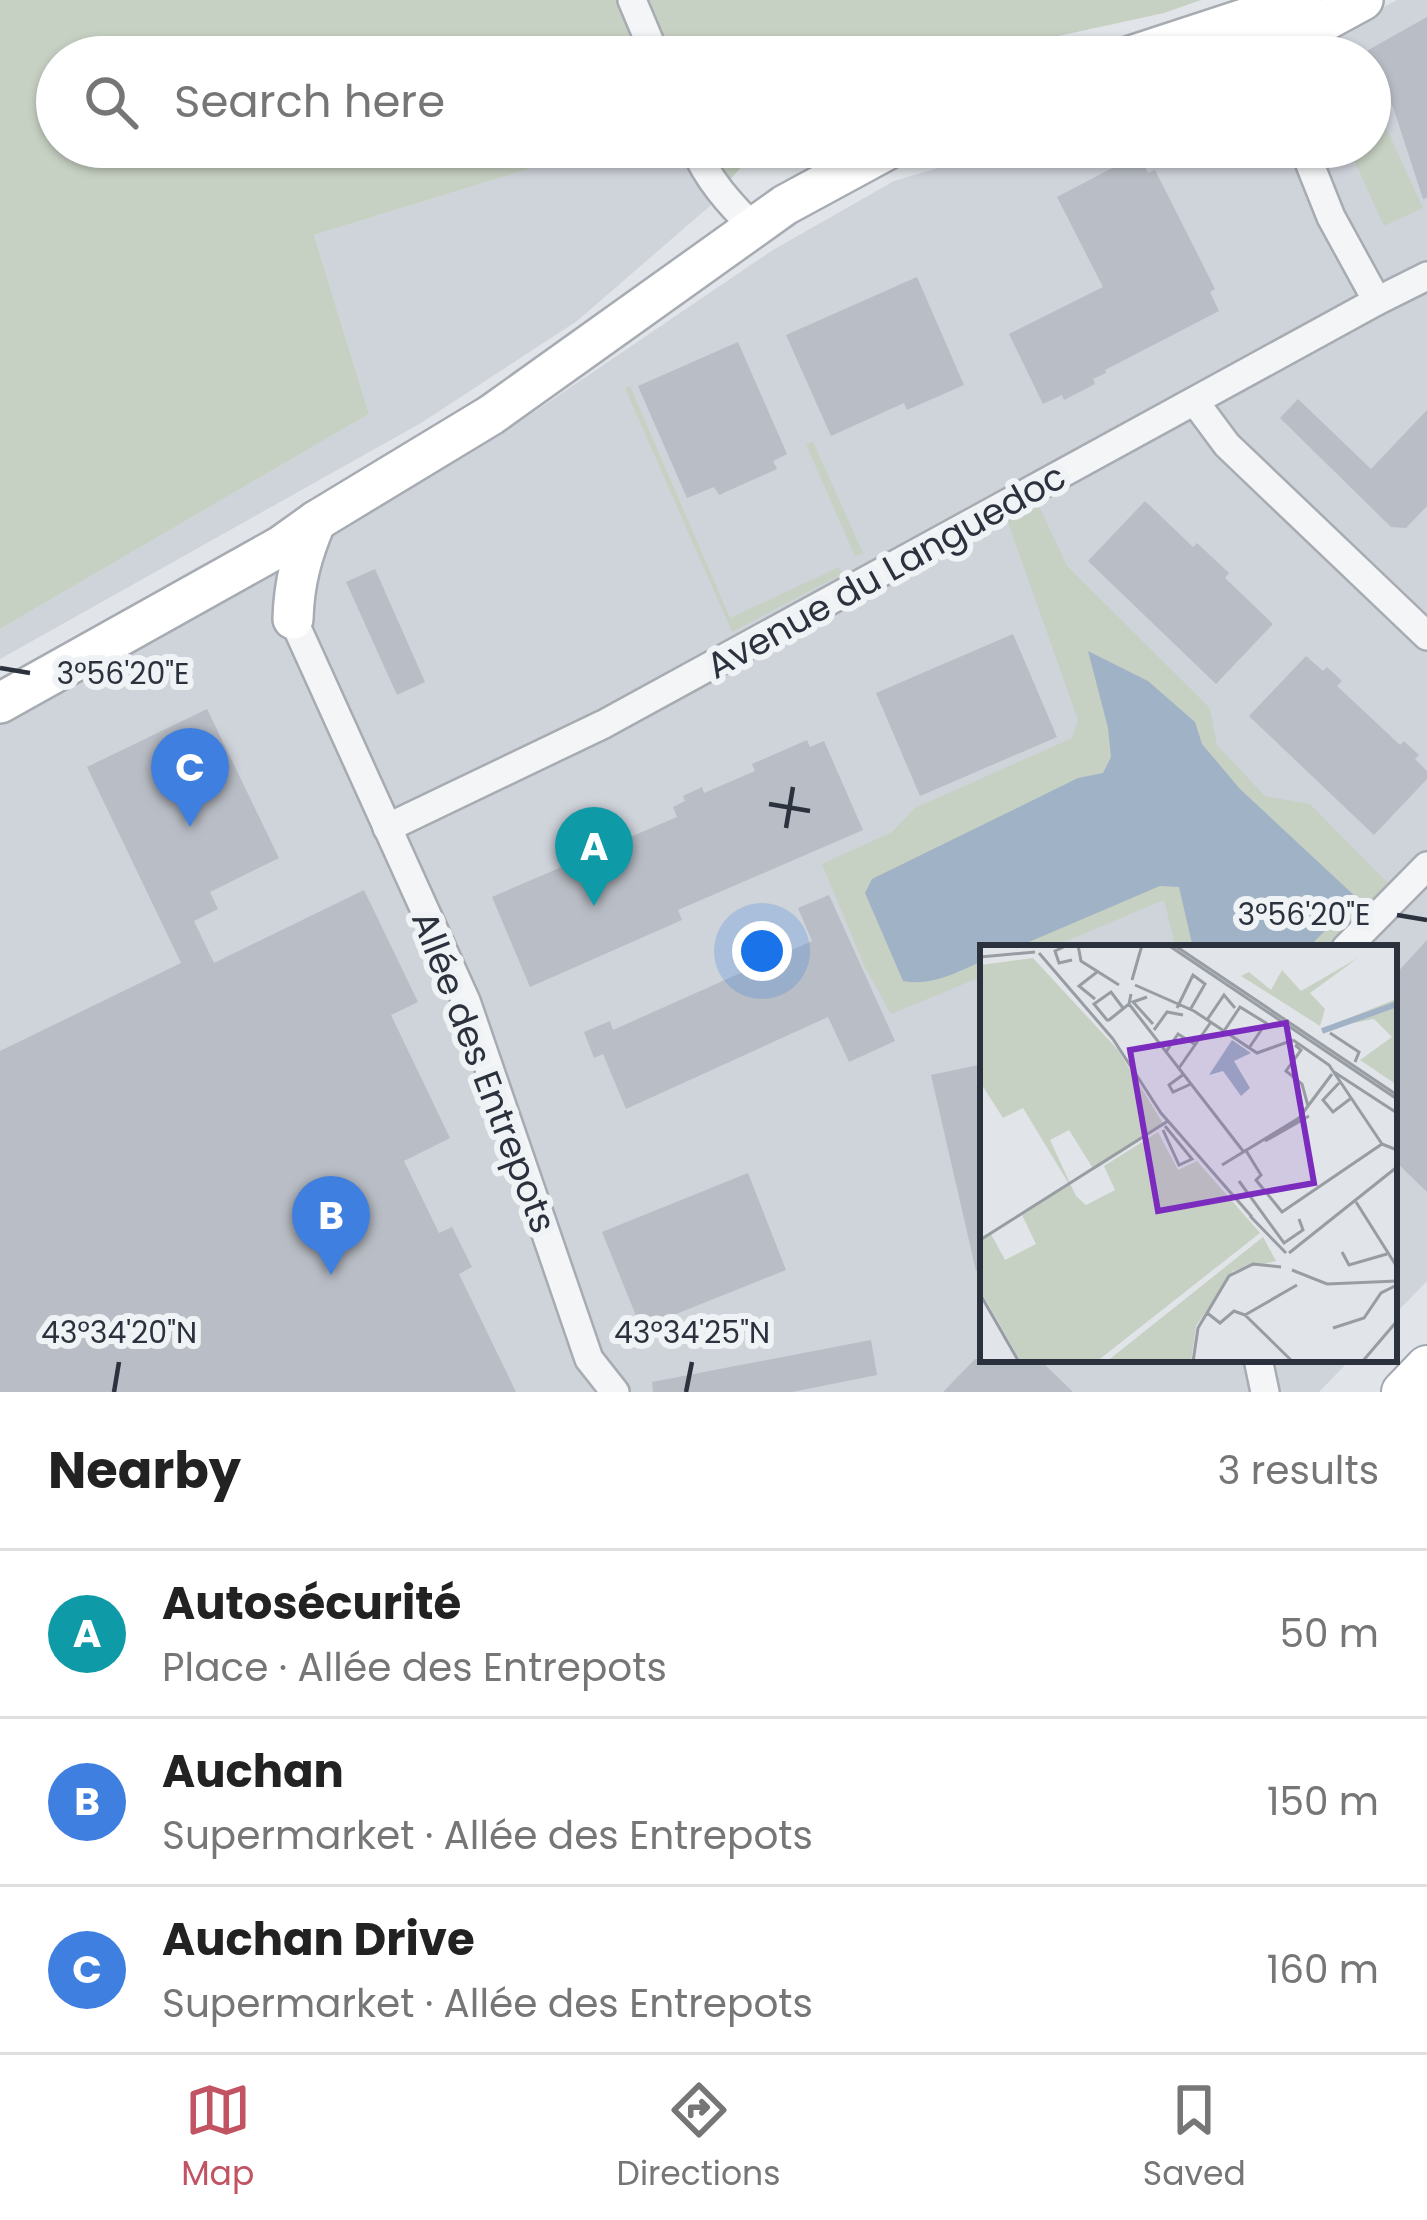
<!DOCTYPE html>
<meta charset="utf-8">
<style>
:root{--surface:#fff;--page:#f2f2f2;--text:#222;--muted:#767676;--line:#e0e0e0;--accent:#c15363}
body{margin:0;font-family:Poppins,sans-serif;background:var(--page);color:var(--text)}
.you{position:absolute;left:762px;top:951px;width:42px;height:42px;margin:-30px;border:9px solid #fff;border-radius:50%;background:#1a73e8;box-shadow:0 0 0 18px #1a73e833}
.badge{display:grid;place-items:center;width:78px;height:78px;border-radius:50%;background:var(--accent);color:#fff;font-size:39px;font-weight:700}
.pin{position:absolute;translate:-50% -99px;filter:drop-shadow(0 3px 6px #0008)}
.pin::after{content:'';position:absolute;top:63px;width:42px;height:36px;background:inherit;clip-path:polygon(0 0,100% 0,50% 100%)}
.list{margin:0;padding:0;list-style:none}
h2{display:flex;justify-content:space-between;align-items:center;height:156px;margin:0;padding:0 48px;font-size:51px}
h2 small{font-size:39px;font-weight:400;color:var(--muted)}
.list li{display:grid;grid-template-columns:78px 1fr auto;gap:36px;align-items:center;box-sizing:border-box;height:168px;padding:0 48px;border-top:3px solid var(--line)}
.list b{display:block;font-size:45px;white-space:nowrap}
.list p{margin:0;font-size:39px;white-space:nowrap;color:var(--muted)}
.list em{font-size:39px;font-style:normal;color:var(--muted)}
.icon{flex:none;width:66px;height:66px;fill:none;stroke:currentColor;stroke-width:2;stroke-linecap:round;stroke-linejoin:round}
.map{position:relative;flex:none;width:1427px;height:1392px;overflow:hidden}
.search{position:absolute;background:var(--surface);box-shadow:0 3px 9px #0004;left:36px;right:36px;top:36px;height:132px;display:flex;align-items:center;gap:30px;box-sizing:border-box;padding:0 42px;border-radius:66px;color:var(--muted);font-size:45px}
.sheet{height:660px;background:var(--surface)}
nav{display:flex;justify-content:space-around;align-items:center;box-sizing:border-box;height:168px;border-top:3px solid var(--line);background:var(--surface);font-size:33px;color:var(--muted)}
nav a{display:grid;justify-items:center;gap:6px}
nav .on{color:var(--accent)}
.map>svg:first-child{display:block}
</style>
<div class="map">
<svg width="1427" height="1392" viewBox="0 0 1427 1392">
<rect width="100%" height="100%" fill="#e1e4e8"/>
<g fill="#cfd3da">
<path d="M1397,0H1427V1281L1394,1315V948H983V1359H1351L1319,1392H0V715L506,431L773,250L894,181L1009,147H1370V57H1270L1348,26Z"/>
<path d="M600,147H686L711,205L577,321L421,423L0,659V629L369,414L314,235Z"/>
</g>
<g fill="#c7d1c3">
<path d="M0,0H627L650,57H57V147H600L314,235L369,414L0,629Z"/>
<path d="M647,0H1201L1164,13L962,57H672Z"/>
<path d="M1370,93L1423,208L1384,226L1348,147H1370Z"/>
<path d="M712,147H759L728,182Z"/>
<path d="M630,386L730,618L839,567L842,574L732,632L625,388Z"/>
<path d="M813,442L863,553L855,556L806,444Z"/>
<path d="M1039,506L1067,566L1210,708L1217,745L1265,796L1310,804L1389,884L1326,948H1297L1125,758L1097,784L885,886L983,950V976L891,1014L864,965L822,864L892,832L915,808L1072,738L1078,720L1007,520Z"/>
<path d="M1184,874L1201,948H1176L1164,900L1050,948H988Z"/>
</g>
<path fill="#a0b2c5" d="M1088,651L1148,681L1195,722L1202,744L1240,789L1357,898L1308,948H1193L1179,887L1160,886L1015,948H983V961C957,972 931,987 903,981L865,893L872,879L1078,778L1103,773L1111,757L1108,728Z"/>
<g fill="#b9bdc5">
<path d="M1427,17V198L1423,199L1393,107L1370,64V57H1366L1363,53Z"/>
<path d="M1139,154L1148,173L1155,170L1198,255L1215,289L1210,292L1219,311L1105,370L1106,373L1093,379L1095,384L1064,400L1062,395L1043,404L1009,334L1103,287L1057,197Z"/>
<path d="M917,277L964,385L907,410L904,403L831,436L786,335Z"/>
<path d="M738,342L787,454L773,461L777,469L719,495L714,487L687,498L638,386Z"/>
<path d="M1298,399L1371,469L1427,410V506L1406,528L1391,527L1280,418Z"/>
<path d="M1145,501L1193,547L1197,543L1229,573L1225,578L1273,624L1216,684L1088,561Z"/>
<path d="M375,569L425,682L397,695L346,582Z"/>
<path d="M1013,634L1057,737L920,796L876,693Z"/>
<path d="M1306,656L1323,671L1327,667L1342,681L1337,686L1400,745L1404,741L1419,755L1415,759L1427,771V779L1374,835L1249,716Z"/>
<path d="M207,709L279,858L210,892L218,909L194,921L214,963L364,890L418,1002L391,1015L450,1138L404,1161L439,1233L452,1227L472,1267L459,1274L516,1392H0V1051L181,963L87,767Z"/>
<path d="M807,740L810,747L824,741L863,830L678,910L682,920L530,987L492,897L606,848L603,841L620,833L623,840L677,817L673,807L685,801L683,796L702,787L704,793L755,771L752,764Z"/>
<path d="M829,895L895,1041L849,1062L828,1017L626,1109L603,1054L594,1058L584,1032L610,1021L613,1030L812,941L798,908Z"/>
<path d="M1427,940V1192L1394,1160V976Z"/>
<path d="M983,1064V1270L976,1271L931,1075Z"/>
<path d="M748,1173L786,1270L641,1328L602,1232Z"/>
<path d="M871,1340L877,1375L792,1392H653L652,1382Z"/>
<path d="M975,1359H1039L1073,1392H943Z"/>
</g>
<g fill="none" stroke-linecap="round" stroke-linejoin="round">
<g stroke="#a7abb2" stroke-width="32">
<g id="street">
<path d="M632,0L656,57"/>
<path d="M694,147C708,180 729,203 754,228"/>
<path d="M1303,147L1331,217L1377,301"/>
<path d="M1195,402L1227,445L1427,636"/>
<path d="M293,619L466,1001L589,1359L615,1392"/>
<path d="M387,828L604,724L1377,301L1427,276"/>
<path d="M1346,948L1427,866"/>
<path d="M1258,1359L1265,1392"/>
</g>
</g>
<g stroke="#a7abb2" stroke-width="44">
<g id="secondary">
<path d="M1128,57L1302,0"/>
<path d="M1252,57L1271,50L1363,0"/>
<path d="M293,619C294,582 302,554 316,521"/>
<path d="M0,703L281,546L316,521L491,415L785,205L892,147"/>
</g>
</g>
<g stroke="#a2a8b3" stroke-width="46">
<path id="primary" d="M1403,1392L1427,1367"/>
</g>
<use href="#street" stroke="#f3f5f7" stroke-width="27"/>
<use href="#secondary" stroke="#fff" stroke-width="39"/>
<use href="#primary" stroke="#fff" stroke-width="42"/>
</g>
<path fill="none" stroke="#2b323e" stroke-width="4.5" d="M0,668L30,673M769,804L810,811M786,828L793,787M1397,915L1427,920M114,1392L119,1362M686,1392L692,1362"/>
<g text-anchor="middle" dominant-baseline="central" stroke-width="12" stroke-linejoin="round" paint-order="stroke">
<g font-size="36" fill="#2b323e" stroke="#f0f3f6">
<text transform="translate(886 571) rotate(-29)">Avenue du Languedoc</text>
<text transform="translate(484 1072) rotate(69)">Allée des Entrepots</text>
</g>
</g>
<g transform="translate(980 945)">
<rect width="417" height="417" fill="#e1e4e8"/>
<path d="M53,13L138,105L184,180L114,225L89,185L70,195L96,251L106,260L135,245L124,221L178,187L198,225L217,216L280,288L116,417H41L0,345V295L11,289L25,315L56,299L42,270L89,239L43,163L23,173L0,137V20ZM378,13L330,48L345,64L340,81L261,31L269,27L291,45L302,25L321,46ZM416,54L417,55V140L380,115L412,92L394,74L342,84ZM283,292L296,316L253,326L216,381L211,417H126Z" fill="#c7d1c3"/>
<path d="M252,95L271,108L254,116L270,143L261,151L243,126L229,130Z" fill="#a0b2c5"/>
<path fill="none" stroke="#a0b2c5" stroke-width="6" d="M342,86L417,59"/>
<path fill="none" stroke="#989da4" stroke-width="3" d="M88,0L75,6L79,18L92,15M98,0L101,16L139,40M188,0L417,154M194,0L417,150M59,8L133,94M0,12L55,7M152,35L162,0M155,40L214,66L277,108L313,95M151,49L149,59L263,206M167,52L153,57L173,79M115,54L99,41L117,27M143,63L131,47L114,59L127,75H129L149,59M197,63L213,30L225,39L210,65M227,75L244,50L255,63M174,85L187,67L203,70M244,86L260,62L286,78L269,103M350,88L379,107L375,117M133,94L181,168L272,272M313,95L349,120L402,199M315,100L321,105L306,126L322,139L328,161M186,107L198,89L216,100M199,123L231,77M354,127L417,168M204,129L189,140L193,147L211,139M359,138L343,155L353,167L370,154M183,185L199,220L212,214L185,181M285,196L329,171M265,204L281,230L276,235L302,267L402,199L417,205M242,220L319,173L352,129M259,236L304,298L323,285L319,274M376,257L417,322M270,271L306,308M0,295L188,176M362,307L369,320L407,309M309,308L417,222M312,325L347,339L417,336M0,349L39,417M226,367L240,378L254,366L265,370M265,370L313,417M265,370L317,340M353,383L384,373L401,348L417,340M213,417L218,383L249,331L273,319L301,322M382,417L417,376"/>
<path fill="#7b2cbf" fill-opacity="0.15" stroke="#7b2cbf" stroke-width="6" d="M306,78L334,238L178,266L150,105Z"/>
<rect width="417" height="417" fill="none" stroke="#2b323e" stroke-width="6"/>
</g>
<g font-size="30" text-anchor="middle" fill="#2b323e" stroke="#f0f3f6" stroke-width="12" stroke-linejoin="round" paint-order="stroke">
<text x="123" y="684">3°56'20"E</text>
<text x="1304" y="925">3°56'20"E</text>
<text x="119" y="1343">43°34'20"N</text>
<text x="692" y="1343">43°34'25"N</text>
</g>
</svg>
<div class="you"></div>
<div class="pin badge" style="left:594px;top:906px;background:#0f9aa8">A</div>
<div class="pin badge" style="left:331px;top:1275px;background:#3f7fe0">B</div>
<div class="pin badge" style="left:190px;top:827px;background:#3f7fe0">C</div>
<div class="search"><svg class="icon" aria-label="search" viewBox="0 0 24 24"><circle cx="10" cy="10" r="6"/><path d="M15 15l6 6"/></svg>Search here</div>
</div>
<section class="sheet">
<h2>Nearby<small>3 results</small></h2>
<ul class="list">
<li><span class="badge" style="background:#0f9aa8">A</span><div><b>Autosécurité</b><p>Place · Allée des Entrepots</p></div><em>50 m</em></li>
<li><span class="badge" style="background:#3f7fe0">B</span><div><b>Auchan</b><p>Supermarket · Allée des Entrepots</p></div><em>150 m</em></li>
<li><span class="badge" style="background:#3f7fe0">C</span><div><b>Auchan Drive</b><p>Supermarket · Allée des Entrepots</p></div><em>160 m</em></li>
</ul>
</section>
<nav>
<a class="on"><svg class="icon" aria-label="map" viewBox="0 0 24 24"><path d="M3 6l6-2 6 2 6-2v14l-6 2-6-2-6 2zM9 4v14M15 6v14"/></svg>Map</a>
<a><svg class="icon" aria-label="directions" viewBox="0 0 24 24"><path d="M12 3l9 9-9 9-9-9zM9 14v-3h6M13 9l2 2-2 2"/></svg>Directions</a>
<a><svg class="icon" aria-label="saved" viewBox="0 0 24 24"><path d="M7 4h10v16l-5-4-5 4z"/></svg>Saved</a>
</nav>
